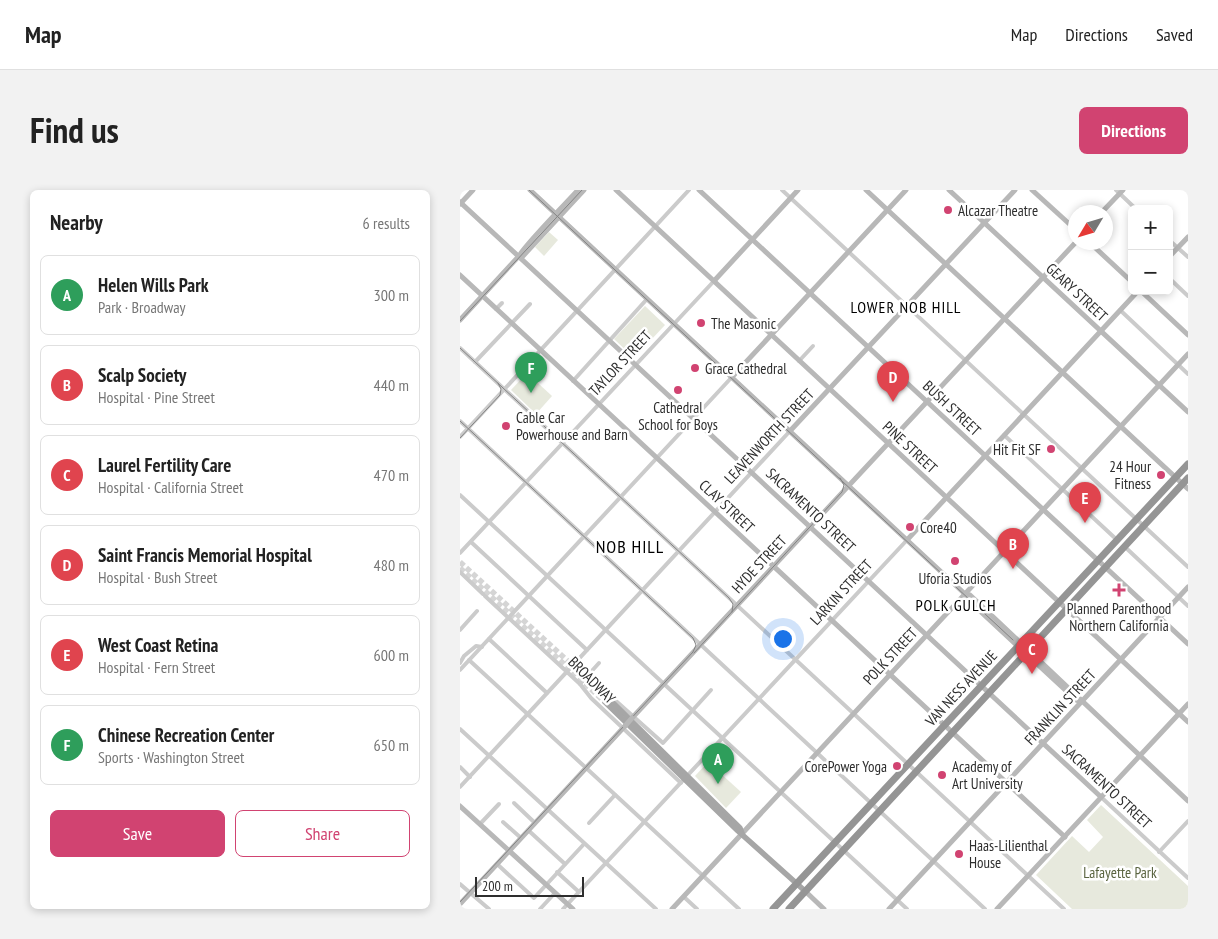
<!DOCTYPE html>
<meta charset="utf-8">
<style>
:root{--surface:#fff;--page:#f2f2f2;--text:#222;--muted:#767676;--line:#e0e0e0;--accent:#d14371}
body{margin:0;font-family:"PT Sans Narrow",sans-serif;background:var(--page);color:var(--text)}
.controls{position:absolute;right:15px;top:15px;display:grid;overflow:hidden;border-radius:8px;box-shadow:0 2px 8px #0003}
.controls button{width:45px;height:45px;display:grid;place-items:center;padding:0;border:0;border-bottom:1px solid var(--line);background:var(--surface);color:var(--text);font:25px sans-serif}
.compass{position:absolute;left:608px;top:15px;width:45px;height:45px;border-radius:50%;background:var(--surface);box-shadow:0 2px 8px #0003;rotate:232deg}
.scale{position:absolute;left:15px;bottom:12px;width:109px;box-sizing:border-box;padding-left:5px;border:2px solid #2e2e2e;border-top:0;font-size:14px;line-height:18px;white-space:nowrap;color:#2e2e2e;-webkit-text-stroke:4px #fff;paint-order:stroke}
.you{position:absolute;left:322px;top:448px;width:18px;height:18px;margin:-12px;border:4px solid #fff;border-radius:50%;background:#1a73e8;box-shadow:0 0 0 8px #1a73e833}
.badge{display:grid;place-items:center;width:32px;height:32px;border-radius:50%;background:var(--accent);color:#fff;font-size:16px;font-weight:700}
.pin{position:absolute;translate:-50% -41px;filter:drop-shadow(0 1px 2px #0008)}
.pin::after{content:'';position:absolute;top:26px;width:18px;height:15px;background:inherit;clip-path:polygon(0 0,100% 0,50% 100%)}
.list{margin:0;padding:0;list-style:none}
h2{display:flex;justify-content:space-between;align-items:center;height:65px;margin:0;padding:0 20px;font-size:21px}
h2 small{font-size:16px;font-weight:400;color:var(--muted)}
.list li{display:grid;grid-template-columns:32px 1fr auto;gap:15px;align-items:center;box-sizing:border-box;height:80px;margin:0 10px 10px;padding:0 10px;border:1px solid var(--line);border-radius:8px}
.list b{display:block;font-size:19px;white-space:nowrap}
.list p{margin:0;font-size:16px;white-space:nowrap;color:var(--muted)}
.list em{font-size:16px;font-style:normal;color:var(--muted)}
.actions{display:flex;gap:10px;padding:15px 20px}
.actions a{flex:1;padding:11px 0;border:1px solid var(--accent);border-radius:8px;text-align:center;font-size:18px;color:var(--accent)}
.actions .main{background:var(--accent);color:#fff}
.map{position:relative;flex:none;width:728px;height:719px;overflow:hidden;border-radius:8px}
header{display:flex;align-items:center;gap:30px;box-sizing:border-box;height:70px;padding:0 25px;background:var(--surface);border-bottom:1px solid var(--line)}
header strong{font-size:24px}
nav{display:flex;gap:28px;margin-inline-start:auto;font-size:18px}
.intro{display:flex;align-items:center;justify-content:space-between;box-sizing:border-box;height:120px;padding:0 30px}
h1{margin:0;font-size:35px}
.button{padding:12px 22px;border-radius:8px;background:var(--accent);color:#fff;font-size:18px;font-weight:700}
main{display:flex;gap:30px;padding:0 30px}
aside{flex:1;background:var(--surface);border-radius:8px;box-shadow:0 2px 8px #0003}
.map>svg:first-child{display:block}
</style>
<header>
<strong>Map</strong>
<nav><a>Map</a><a>Directions</a><a>Saved</a></nav>
</header>
<div class="intro"><h1>Find us</h1><a class="button">Directions</a></div>
<main>
<aside>
<h2>Nearby<small>6 results</small></h2>
<ul class="list">
<li><span class="badge" style="background:#2e9e5b">A</span><div><b>Helen Wills Park</b><p>Park · Broadway</p></div><em>300 m</em></li>
<li><span class="badge" style="background:#e0444e">B</span><div><b>Scalp Society</b><p>Hospital · Pine Street</p></div><em>440 m</em></li>
<li><span class="badge" style="background:#e0444e">C</span><div><b>Laurel Fertility Care</b><p>Hospital · California Street</p></div><em>470 m</em></li>
<li><span class="badge" style="background:#e0444e">D</span><div><b>Saint Francis Memorial Hospital</b><p>Hospital · Bush Street</p></div><em>480 m</em></li>
<li><span class="badge" style="background:#e0444e">E</span><div><b>West Coast Retina</b><p>Hospital · Fern Street</p></div><em>600 m</em></li>
<li><span class="badge" style="background:#2e9e5b">F</span><div><b>Chinese Recreation Center</b><p>Sports · Washington Street</p></div><em>650 m</em></li>
</ul>
<div class="actions"><a class="main">Save</a><a>Share</a></div>
</aside>
<div class="map">
<svg width="728" height="719" viewBox="0 0 728 719">
<rect width="100%" height="100%" fill="#fff"/>
<g fill="#e7e9dd">
<path d="M89,42L98,50L84,66L75,57Z"/>
<path d="M185,116L205,135L174,168L154,149Z"/>
<path d="M67,183L92,206L76,224L51,200Z"/>
<path d="M248,572L281,602L266,618L235,586Z"/>
<path d="M641,615L728,696V719H612L576,685L612,646L629,662L643,647L627,630Z"/>
</g>
<g fill="none" stroke-linecap="round" stroke-linejoin="round">
<g stroke="#d5d5d5" stroke-width="5.5" stroke-dasharray="5.5 3" stroke-linecap="butt">
<path d="M0,372L149,509"/>
<path d="M0,378L145,512"/>
</g>
<g stroke="#cbcbcb" stroke-width="4">
<path d="M322,0L728,377"/>
<path d="M656,0L676,19"/>
<path d="M709,50L728,67"/>
<path d="M709,88L728,106"/>
<path d="M36,119L42,113"/>
<path d="M660,120L728,184"/>
<path d="M0,158L604,719"/>
<path d="M339,171L353,156"/>
<path d="M15,172L70,114"/>
<path d="M113,191L187,109"/>
<path d="M0,231L525,719"/>
<path d="M544,245L656,349"/>
<path d="M0,247L229,0"/>
<path d="M0,305L447,719"/>
<path d="M11,352L127,460"/>
<path d="M665,357L728,416"/>
<path d="M0,363L254,91"/>
<path d="M0,382L23,404"/>
<path d="M25,406L120,494L131,508L221,593"/>
<path d="M0,440L17,421"/>
<path d="M29,449L87,503"/>
<path d="M9,470L279,719"/>
<path d="M0,473L4,466L16,456L22,457"/>
<path d="M0,480L272,187"/>
<path d="M128,486L203,553L251,500"/>
<path d="M120,494L139,473"/>
<path d="M0,539L196,719"/>
<path d="M0,577L10,587"/>
<path d="M0,597L330,241"/>
<path d="M641,607L728,688"/>
<path d="M54,613L75,633"/>
<path d="M43,632L61,648"/>
<path d="M129,633L155,605"/>
<path d="M20,634L39,614"/>
<path d="M68,640L105,674"/>
<path d="M699,662L728,631"/>
<path d="M37,674L74,708L124,654"/>
<path d="M97,682L119,702"/>
<path d="M0,694L29,719"/>
<path d="M224,707L237,719"/>
<path d="M80,719L94,704"/>
<path d="M103,719L447,350"/>
</g>
<g stroke="#b8b8b8" stroke-width="5">
<path d="M70,0L505,404L507,409L616,510L621,512"/>
<path d="M156,0L728,532"/>
<path d="M239,0L728,454"/>
<path d="M406,0L728,299"/>
<path d="M489,0L728,222"/>
<path d="M572,0L616,40"/>
<path d="M0,12L641,607"/>
<path d="M0,14L13,0"/>
<path d="M642,22L663,0"/>
<path d="M629,52L672,92"/>
<path d="M59,66H63L124,0"/>
<path d="M709,67L728,47"/>
<path d="M0,85L605,647"/>
<path d="M254,91L338,0"/>
<path d="M681,101L728,145"/>
<path d="M0,130L59,66C59,61 110,9 118,0"/>
<path d="M272,187L446,0"/>
<path d="M330,241L555,0"/>
<path d="M447,350L678,101"/>
<path d="M505,404L510,405L728,611"/>
<path d="M172,528L616,52"/>
<path d="M0,616L113,719"/>
<path d="M345,701L364,719"/>
<path d="M0,714L165,536"/>
<path d="M212,719L728,164"/>
<path d="M429,719L728,397"/>
<path d="M537,719L728,514"/>
</g>
<g stroke="#a6a6a6" stroke-width="5.5">
<path d="M149,509L280,638L282,643"/>
<path d="M145,512L278,641L345,701"/>
</g>
<g stroke="#959595" stroke-width="7">
<path d="M313,719L728,274"/>
<path d="M329,719L728,288"/>
</g>
<g stroke="#838383" stroke-width="1">
<path d="M69,0L553,450"/>
<path d="M0,131L122,0"/>
<path d="M0,158L269,408L273,414L272,422"/>
<path d="M0,231L233,448L236,455L233,462L0,712"/>
<path d="M0,248L40,205L41,199L38,193"/>
<path d="M234,463L382,302L384,295L380,288"/>
</g>
<path stroke="#b8b8b8" stroke-width="5" d="M165,536L172,528"/>
</g>
<g fill="#d14371" stroke="#fff" stroke-width="2">
<circle cx="488" cy="20" r="5"/>
<circle cx="241" cy="133" r="5"/>
<circle cx="235" cy="178" r="5"/>
<circle cx="218" cy="200" r="5"/>
<circle cx="46" cy="236" r="5"/>
<circle cx="591" cy="259" r="5"/>
<circle cx="701" cy="285" r="5"/>
<circle cx="450" cy="337" r="5"/>
<circle cx="495" cy="371" r="5"/>
<path d="M656.5 392.5h5v5h5v5h-5v5h-5v-5h-5v-5h5z"/>
<circle cx="437" cy="576" r="5"/>
<circle cx="482" cy="585" r="5"/>
<circle cx="499" cy="664" r="5"/>
</g>
<g text-anchor="middle" dominant-baseline="central" stroke-width="5" stroke-linejoin="round" paint-order="stroke">
<g font-size="15" fill="#2e2e2e" stroke="#fff" text-anchor="start">
<text x="498" y="20">Alcazar Theatre</text>
<text x="251" y="133">The Masonic</text>
<text x="245" y="178">Grace Cathedral</text>
<text x="218" y="217" text-anchor="middle">Cathedral<tspan x="218" dy="17">School for Boys</tspan></text>
<text x="56" y="227">Cable Car<tspan x="56" dy="17">Powerhouse and Barn</tspan></text>
<text x="581" y="259" text-anchor="end">Hit Fit SF</text>
<text x="691" y="276" text-anchor="end">24 Hour<tspan x="691" dy="17">Fitness</tspan></text>
<text x="460" y="337">Core40</text>
<text x="495" y="388" text-anchor="middle">Uforia Studios</text>
<text x="659" y="418" text-anchor="middle">Planned Parenthood<tspan x="659" dy="17">Northern California</tspan></text>
<text x="427" y="576" text-anchor="end">CorePower Yoga</text>
<text x="492" y="576">Academy of<tspan x="492" dy="17">Art University</tspan></text>
<text x="509" y="655">Haas-Lilienthal<tspan x="509" dy="17">House</tspan></text>
</g>
<g font-size="15" fill="#2e2e2e" stroke="#fff">
<text transform="translate(617 102) rotate(43)">GEARY STREET</text>
<text transform="translate(160 173) rotate(-47)">TAYLOR STREET</text>
<text transform="translate(492 218) rotate(43)">BUSH STREET</text>
<text transform="translate(309 246) rotate(-47)">LEAVENWORTH STREET</text>
<text transform="translate(450 257) rotate(43)">PINE STREET</text>
<text transform="translate(267 316) rotate(43)">CLAY STREET</text>
<text transform="translate(351 320) rotate(43)">SACRAMENTO STREET</text>
<text transform="translate(299 374) rotate(-47)">HYDE STREET</text>
<text transform="translate(381 402) rotate(-47)">LARKIN STREET</text>
<text transform="translate(430 466) rotate(-47)">POLK STREET</text>
<text transform="translate(132 490) rotate(45)">BROADWAY</text>
<text transform="translate(501 498) rotate(-47)">VAN NESS AVENUE</text>
<text transform="translate(600 517) rotate(-47)">FRANKLIN STREET</text>
<text transform="translate(647 596) rotate(43)">SACRAMENTO STREET</text>
</g>
<g font-size="15" fill="#5a6440" stroke="#fff">
<text x="660" y="682">Lafayette Park</text>
</g>
<g font-size="16" letter-spacing="1" fill="#000" stroke="#fff">
<text x="446" y="117">LOWER NOB HILL</text>
<text x="496" y="415">POLK GULCH</text>
</g>
<g font-size="18" letter-spacing="1" fill="#000" stroke="#fff">
<text x="170" y="356">NOB HILL</text>
</g>
</g>
</svg>
<div class="controls">
<button>+</button>
<button>−</button>
</div>
<svg class="compass" viewBox="-18 -18 36 36"><path d="M0-13l5 13h-10z" fill="#e53935"/><path d="M0 13l5-13h-10z" fill="#767676"/></svg>
<div class="scale">200 m</div>
<div class="you"></div>
<div class="pin badge" style="left:258px;top:594px;background:#2e9e5b">A</div>
<div class="pin badge" style="left:553px;top:379px;background:#e0444e">B</div>
<div class="pin badge" style="left:572px;top:484px;background:#e0444e">C</div>
<div class="pin badge" style="left:433px;top:212px;background:#e0444e">D</div>
<div class="pin badge" style="left:625px;top:333px;background:#e0444e">E</div>
<div class="pin badge" style="left:71px;top:203px;background:#2e9e5b">F</div>
</div>
</main>
